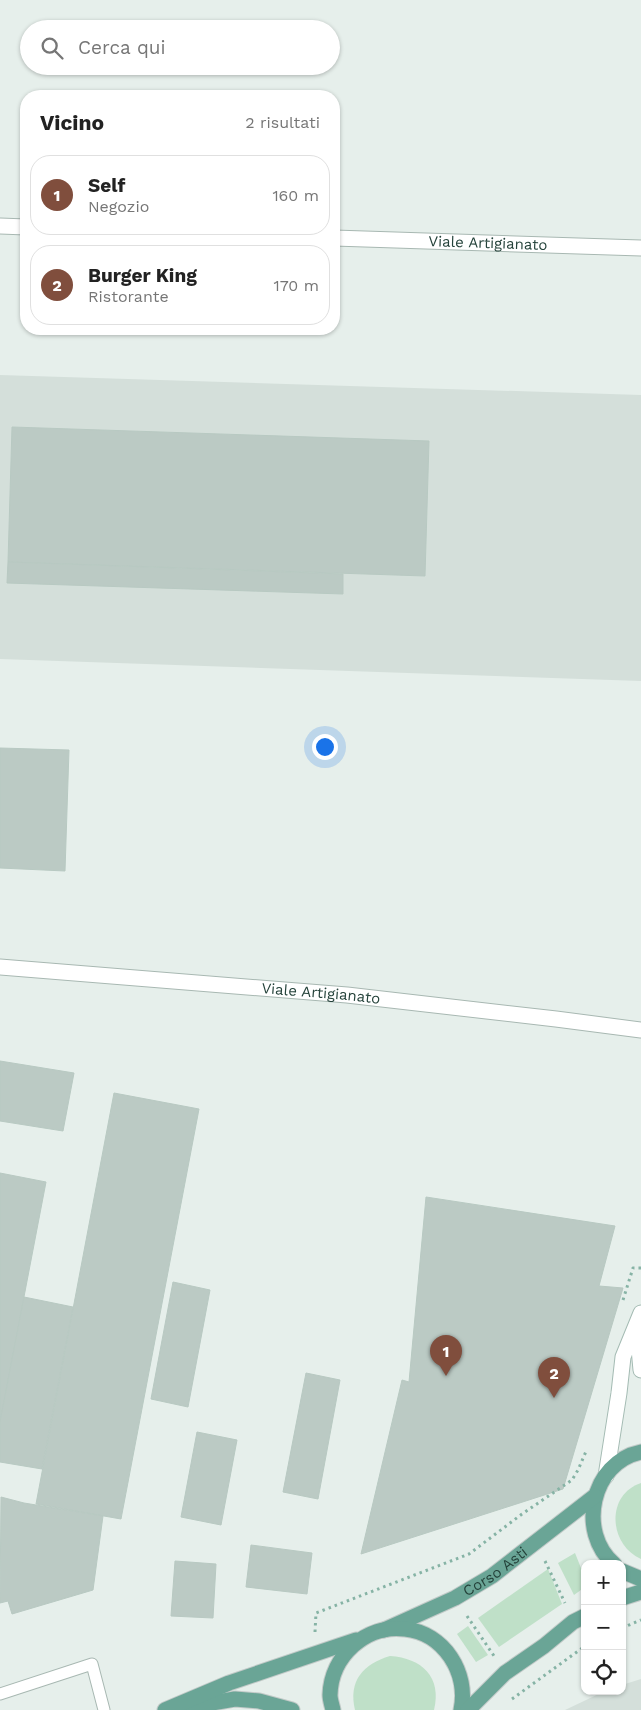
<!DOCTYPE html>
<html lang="it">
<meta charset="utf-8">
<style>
:root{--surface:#fff;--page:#f6f6f6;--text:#222;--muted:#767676;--line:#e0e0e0;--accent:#804e3d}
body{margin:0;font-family:"Work Sans",sans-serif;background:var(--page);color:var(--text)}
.controls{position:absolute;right:15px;bottom:15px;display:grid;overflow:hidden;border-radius:10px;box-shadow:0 1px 4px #0004}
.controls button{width:45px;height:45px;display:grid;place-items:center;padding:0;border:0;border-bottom:1px solid var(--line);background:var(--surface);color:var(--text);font:25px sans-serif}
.you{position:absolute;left:324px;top:746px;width:18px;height:18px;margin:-12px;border:4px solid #fff;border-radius:50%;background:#1a73e8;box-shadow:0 0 0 8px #1a73e833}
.badge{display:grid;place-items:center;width:32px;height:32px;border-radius:50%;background:var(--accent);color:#fff;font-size:16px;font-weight:700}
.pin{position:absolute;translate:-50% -41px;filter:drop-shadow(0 1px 2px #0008)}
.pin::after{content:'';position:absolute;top:26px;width:18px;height:15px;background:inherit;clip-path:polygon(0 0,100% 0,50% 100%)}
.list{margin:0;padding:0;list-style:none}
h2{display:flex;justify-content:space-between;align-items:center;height:65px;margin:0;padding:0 20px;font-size:21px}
h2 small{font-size:16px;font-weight:400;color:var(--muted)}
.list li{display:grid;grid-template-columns:32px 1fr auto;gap:15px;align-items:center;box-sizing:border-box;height:80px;margin:0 10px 10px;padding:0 10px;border:1px solid var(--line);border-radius:20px}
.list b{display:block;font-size:19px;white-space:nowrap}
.list p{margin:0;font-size:16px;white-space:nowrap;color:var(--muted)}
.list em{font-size:16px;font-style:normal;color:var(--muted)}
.icon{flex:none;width:28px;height:28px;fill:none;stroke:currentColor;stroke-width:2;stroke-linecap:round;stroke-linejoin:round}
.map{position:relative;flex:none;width:641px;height:1710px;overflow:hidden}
.search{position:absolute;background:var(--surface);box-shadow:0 1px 4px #0004;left:20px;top:20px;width:320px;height:55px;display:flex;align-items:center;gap:12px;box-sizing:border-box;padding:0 18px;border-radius:28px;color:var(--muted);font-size:19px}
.panel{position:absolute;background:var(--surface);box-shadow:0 1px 4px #0004;left:20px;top:90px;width:320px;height:245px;border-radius:20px}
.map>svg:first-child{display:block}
</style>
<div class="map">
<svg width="641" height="1710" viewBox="0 0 641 1710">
<rect width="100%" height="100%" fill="#e6efeb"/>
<g fill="#d4dfda">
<path d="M0,375L641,395V681L0,659Z"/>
<path d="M641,1679V1710H565L605,1691H622V1685Z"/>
</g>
<g fill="#bfe0c8">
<path d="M641,1483V1559C609,1545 605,1495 641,1483Z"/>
<path d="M575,1553L581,1568L585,1572V1587L574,1595L558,1563Z"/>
<path d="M548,1569L562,1604L499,1647L478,1618Z"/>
<path d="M468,1626L488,1655L476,1662L457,1634Z"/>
<path d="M390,1656C422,1658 442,1677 434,1710H355C348,1681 363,1664 390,1656Z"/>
</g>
<g fill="#bbcac4" stroke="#b8c9c2">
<path d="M12,427L429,441L425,576L8,562Z"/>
<path d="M8,562L343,574V594L7,583Z"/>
<path d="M0,748L69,750L65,871L0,868Z"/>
<path d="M0,1061L74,1073L63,1131L0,1121Z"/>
<path d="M114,1093L199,1109L121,1519L36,1504Z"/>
<path d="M0,1173L46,1182L0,1422Z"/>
<path d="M426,1197L615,1226L599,1286L623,1288L563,1489L361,1554L402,1380L409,1382Z"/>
<path d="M173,1282L210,1290L188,1407L151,1399Z"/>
<path d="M24,1297L73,1307L42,1469L0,1462V1422Z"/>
<path d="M306,1373L340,1380L318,1499L283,1492Z"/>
<path d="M197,1432L237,1440L221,1525L181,1517Z"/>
<path d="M1,1497L24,1503L103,1516L93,1590L12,1614L8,1601L0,1603Z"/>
<path d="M251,1545L312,1553L307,1594L246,1587Z"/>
<path d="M175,1561L216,1564L213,1618L171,1616Z"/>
</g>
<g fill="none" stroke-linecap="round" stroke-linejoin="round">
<g stroke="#a8b8b2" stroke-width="13">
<path id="lane" d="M0,1694L92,1664L104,1710"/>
</g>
<g stroke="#a8b8b2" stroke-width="17">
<g id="street">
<path d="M0,226L26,227"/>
<path id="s1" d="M334,238L641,248"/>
<path id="s2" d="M0,967L347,995L556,1019L641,1030"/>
</g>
</g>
<g stroke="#a4bbb3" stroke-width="17">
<g id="secondary">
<path d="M637,1327L641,1370"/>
<path d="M606,1476L619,1393L623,1357L641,1313"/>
</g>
</g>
<g stroke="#c2cac8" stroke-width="17">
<g id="primary">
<path d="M614,1564C577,1533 591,1462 641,1452"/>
<path d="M622,1571L641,1579"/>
<path d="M622,1598L641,1592"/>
<path id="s3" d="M384,1630L455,1598L492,1576L595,1496"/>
<path d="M184,1708L235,1699L259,1701L292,1710"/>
<path d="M165,1710L229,1683L356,1640"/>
<path d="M333,1710C332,1705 330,1700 330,1695C331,1656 366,1624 405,1629C444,1633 469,1673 461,1710"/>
<path d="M468,1710L505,1673L544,1646L573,1622L585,1616"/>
</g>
</g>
<g stroke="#86b3a5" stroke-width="3" stroke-dasharray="2.5 4" stroke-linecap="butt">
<path d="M623,1300L633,1268H641"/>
<path d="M545,1561L565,1603"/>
<path d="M467,1616L494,1656"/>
<path d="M622,1628L641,1620"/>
<path d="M315,1632L316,1613L469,1554L522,1514L572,1480L578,1470L587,1449"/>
<path d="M512,1699L585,1646"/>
</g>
<use href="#lane" stroke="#fff" stroke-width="11"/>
<use href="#street" stroke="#fff" stroke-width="15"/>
<use href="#secondary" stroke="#fff" stroke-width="15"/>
<use href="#primary" stroke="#6aa596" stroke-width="15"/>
</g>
<g text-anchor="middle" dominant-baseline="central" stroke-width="5" stroke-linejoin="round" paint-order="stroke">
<g font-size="15" fill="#24423a" stroke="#f7fbf9">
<text stroke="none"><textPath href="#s1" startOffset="154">Viale Artigianato</textPath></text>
<text stroke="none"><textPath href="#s2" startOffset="322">Viale Artigianato</textPath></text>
<text stroke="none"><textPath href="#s3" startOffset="126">Corso Asti</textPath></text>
</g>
</g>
</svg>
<div class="controls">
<button>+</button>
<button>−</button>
<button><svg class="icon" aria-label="locate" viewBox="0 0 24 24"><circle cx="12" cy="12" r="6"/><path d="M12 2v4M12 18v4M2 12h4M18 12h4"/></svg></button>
</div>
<div class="you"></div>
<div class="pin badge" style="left:446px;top:1376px">1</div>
<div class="pin badge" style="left:554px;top:1398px">2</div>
<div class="search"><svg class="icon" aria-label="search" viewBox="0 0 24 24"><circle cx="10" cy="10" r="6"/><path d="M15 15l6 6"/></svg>Cerca qui</div>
<section class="panel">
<h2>Vicino<small>2 risultati</small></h2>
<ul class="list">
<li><span class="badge">1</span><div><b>Self</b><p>Negozio</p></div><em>160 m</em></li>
<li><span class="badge">2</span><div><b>Burger King</b><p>Ristorante</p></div><em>170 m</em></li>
</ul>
</section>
</div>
